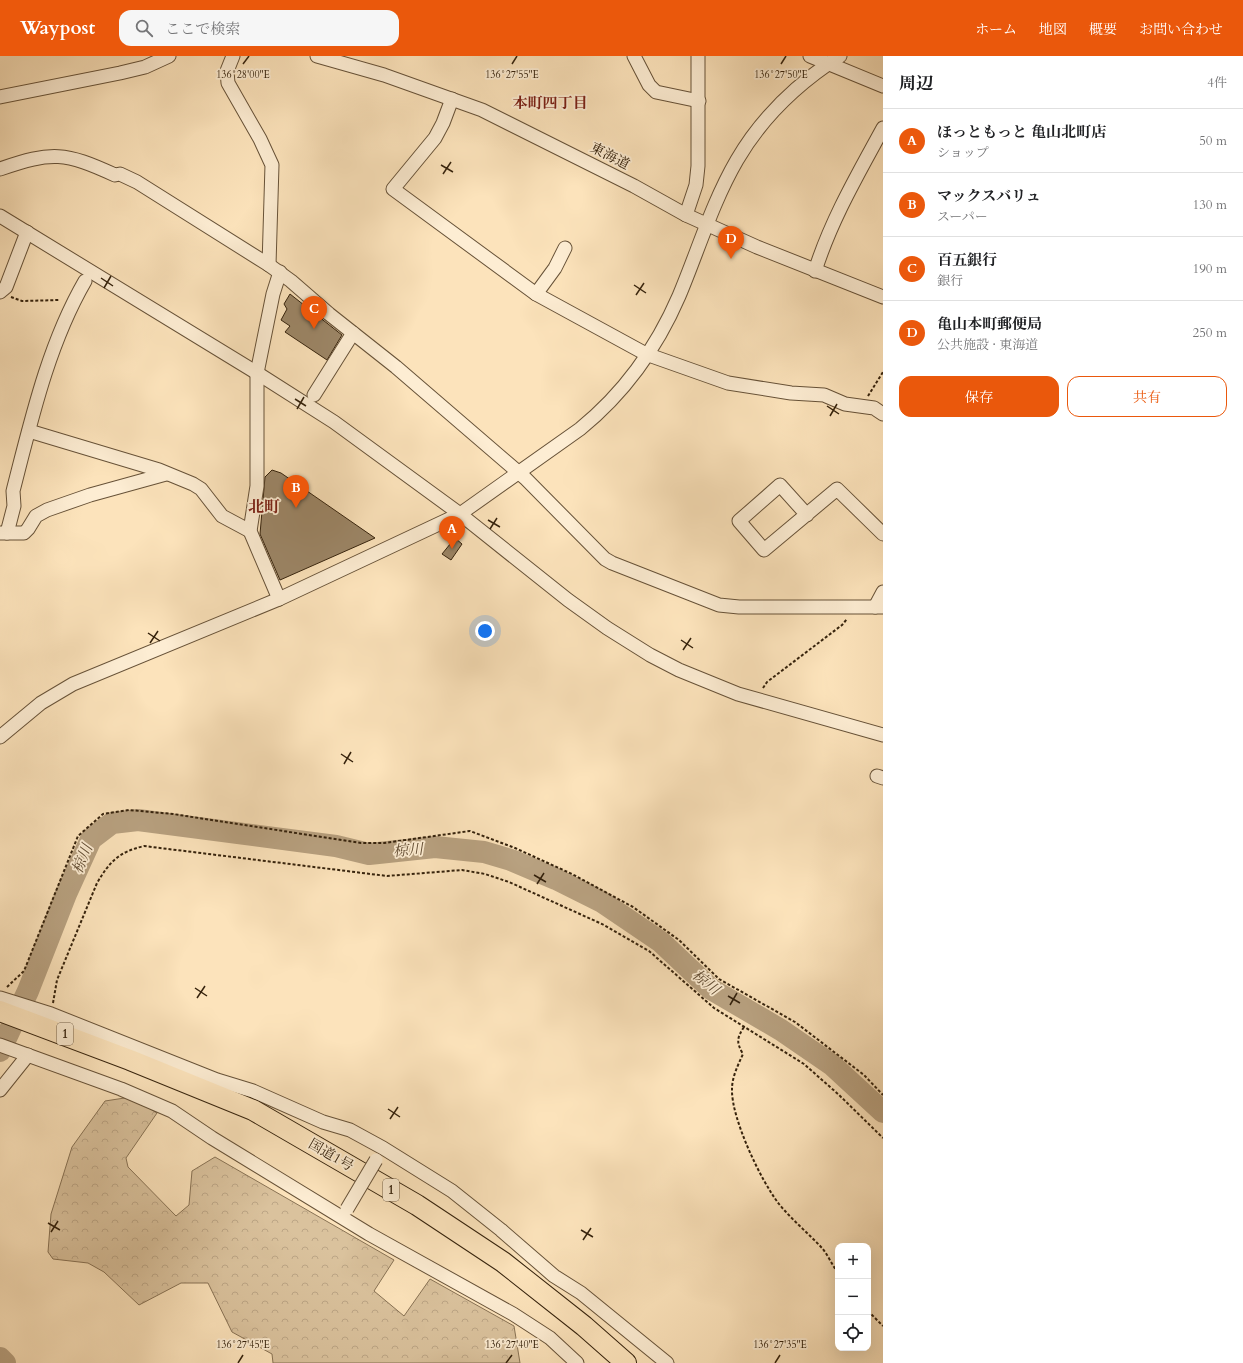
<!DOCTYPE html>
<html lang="ja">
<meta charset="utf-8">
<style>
:root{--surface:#fff;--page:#f6f6f6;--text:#202124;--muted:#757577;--line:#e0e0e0;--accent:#ea580c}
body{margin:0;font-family:Cardo,"Noto Serif JP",serif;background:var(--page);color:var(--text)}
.controls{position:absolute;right:12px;bottom:12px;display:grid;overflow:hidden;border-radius:8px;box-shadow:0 4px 16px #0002}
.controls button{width:36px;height:36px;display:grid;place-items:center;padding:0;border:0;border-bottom:1px solid var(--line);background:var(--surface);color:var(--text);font:20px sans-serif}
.you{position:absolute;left:485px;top:575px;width:14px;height:14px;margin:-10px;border:3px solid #fff;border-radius:50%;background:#1a73e8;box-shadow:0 0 0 6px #1a73e833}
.badge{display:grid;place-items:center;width:26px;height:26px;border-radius:50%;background:var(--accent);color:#fff;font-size:13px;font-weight:700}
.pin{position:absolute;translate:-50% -33px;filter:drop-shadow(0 1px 2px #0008)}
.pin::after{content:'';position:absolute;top:21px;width:14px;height:12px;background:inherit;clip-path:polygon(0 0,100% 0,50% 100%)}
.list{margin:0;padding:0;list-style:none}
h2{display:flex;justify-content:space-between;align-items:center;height:52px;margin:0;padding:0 16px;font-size:17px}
h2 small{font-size:13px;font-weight:400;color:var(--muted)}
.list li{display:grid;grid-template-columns:26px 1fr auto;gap:12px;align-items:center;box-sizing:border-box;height:64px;padding:0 16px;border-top:1px solid var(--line)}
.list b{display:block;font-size:15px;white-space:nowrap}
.list p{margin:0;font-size:13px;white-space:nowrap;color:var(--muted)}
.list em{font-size:13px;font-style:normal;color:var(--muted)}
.actions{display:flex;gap:8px;padding:12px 16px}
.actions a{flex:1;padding:9px 0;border:1px solid var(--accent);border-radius:12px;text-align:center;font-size:14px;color:var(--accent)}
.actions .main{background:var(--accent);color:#fff}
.icon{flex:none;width:22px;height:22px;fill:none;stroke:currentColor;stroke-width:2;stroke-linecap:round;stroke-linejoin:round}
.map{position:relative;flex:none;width:883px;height:1307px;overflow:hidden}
header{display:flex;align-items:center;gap:24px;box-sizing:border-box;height:56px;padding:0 20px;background:var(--accent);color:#fff}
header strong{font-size:19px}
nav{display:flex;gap:22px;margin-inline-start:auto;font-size:14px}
.search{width:280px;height:36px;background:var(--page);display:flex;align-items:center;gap:10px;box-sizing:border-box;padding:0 14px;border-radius:12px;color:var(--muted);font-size:15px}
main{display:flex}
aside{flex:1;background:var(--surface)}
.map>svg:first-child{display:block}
</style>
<header>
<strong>Waypost</strong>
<div class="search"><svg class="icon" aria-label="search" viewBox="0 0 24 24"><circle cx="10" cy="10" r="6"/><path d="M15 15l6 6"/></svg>ここで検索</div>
<nav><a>ホーム</a><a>地図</a><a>概要</a><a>お問い合わせ</a></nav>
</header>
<main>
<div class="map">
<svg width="883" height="1307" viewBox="0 0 883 1307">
<defs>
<pattern id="forest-crowns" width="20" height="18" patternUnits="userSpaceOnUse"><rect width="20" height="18" fill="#dac29d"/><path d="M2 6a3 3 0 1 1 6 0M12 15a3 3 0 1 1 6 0" fill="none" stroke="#bca686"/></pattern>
</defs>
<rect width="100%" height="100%" fill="#fce3bb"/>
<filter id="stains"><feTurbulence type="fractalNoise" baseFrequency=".005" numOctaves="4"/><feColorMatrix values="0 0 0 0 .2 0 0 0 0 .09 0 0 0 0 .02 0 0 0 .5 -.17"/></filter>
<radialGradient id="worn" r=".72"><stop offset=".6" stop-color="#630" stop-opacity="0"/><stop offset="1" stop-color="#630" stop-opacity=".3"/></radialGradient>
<path fill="url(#forest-crowns)" stroke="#887254" d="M131,1041L157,1057L126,1102L128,1111L176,1160L189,1149L192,1115L215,1101L394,1204L374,1235L404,1260L430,1223L514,1270L520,1307H273L272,1298L232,1276L208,1227H181L139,1249L104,1216L88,1207L53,1203L48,1196L51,1158L72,1091L105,1045Z"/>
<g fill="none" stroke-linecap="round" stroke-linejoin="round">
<g stroke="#b8a180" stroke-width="22">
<path d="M0,995L28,935L66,838L91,783L112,767L138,764L336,790L369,798L435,791L484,796L511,804L556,823L602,846L661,886L711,933L781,974L832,1009L883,1056"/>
<path d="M0,1302L5,1307"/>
</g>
</g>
<g fill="#9c8667" stroke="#35220c">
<path d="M290,238L342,279L327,304L285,276L290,270L281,264L287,253L284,248Z"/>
<path d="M272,414L281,417L375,482L280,524L260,478L265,421Z"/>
<path d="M455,482L462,488L451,504L442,498Z"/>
</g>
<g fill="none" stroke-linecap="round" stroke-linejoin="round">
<g stroke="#675238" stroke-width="15">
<g id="minor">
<path d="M233,0L227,15L228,27L260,83L272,109L269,209"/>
<path d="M317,0L384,19L482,54L634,130L686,159L757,191L883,241"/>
<path d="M634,0L649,29L656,36L699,45"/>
<path d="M810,0L883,30"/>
<path d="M0,41L120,17L145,11L169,0"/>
<path d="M452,43L443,67L435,82L393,133L536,238L646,298L728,327L791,337L824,339L845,348L874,352L883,358"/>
<path d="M0,113C52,95 65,96 115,119L120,118L137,126L269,209L291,225L329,258L396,311L525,422L605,503L612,507L719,549L739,551H883"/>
<path d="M686,159L696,129L698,110V0"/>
<path d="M0,160L257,317L334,366L460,458L568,544L607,572L650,599L679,614L738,638L883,679"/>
<path d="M815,215C831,164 858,118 883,72"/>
<path d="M0,236L6,231L27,176"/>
<path d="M536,238L555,212L565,192"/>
<path d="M314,339L353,277"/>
<path d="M29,375L159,414L193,428L201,433L222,460L250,475"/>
<path d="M807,459L780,429L739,465L764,494L837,433L883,478"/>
<path d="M0,477H24L28,473L36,460L47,454L90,439L166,418"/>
<path d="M7,477L14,450L13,435C31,365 48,289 85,225"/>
<path d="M279,543L250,475L257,430V317L273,238L280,216"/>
<path d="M875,551L883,536"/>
<path d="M0,681L41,647L73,628L279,543L460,458L580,373C623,338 657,291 679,240C698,195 712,147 737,104C762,61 798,27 840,0"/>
<path d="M877,720L883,722"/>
<path d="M0,942L51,958L217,1024L253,1035L323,1066L350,1074L383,1092L452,1135L501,1174L554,1220L581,1237L667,1307"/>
<path d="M0,989L121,1033L172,1055L212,1082L369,1178L513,1258L550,1282L577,1307"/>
<path d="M0,1034L28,999"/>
</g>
</g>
<g stroke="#35220c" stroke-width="22">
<path id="highway" d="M0,955L130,1004L253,1054L417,1149L503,1206L584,1270L626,1307"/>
</g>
<g stroke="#35220c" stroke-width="2" stroke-dasharray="3 2" stroke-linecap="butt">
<path d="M11,241L22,245L60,244"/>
<path d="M868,340L883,316"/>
<path d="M763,632L767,626L842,569L847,563"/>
<path d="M7,931L24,915L78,780L103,758L129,754L173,758L361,787H384L470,775L515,792L572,818L633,851L679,884L719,923L795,966L864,1019L883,1039"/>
<path d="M53,947L57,924L97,827C110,805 119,796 144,790L387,820L462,814L485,818L509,826L602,868L649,895L714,952L804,1008L838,1038L883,1082"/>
<path d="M744,971C737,982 736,986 743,998C738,1009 732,1021 732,1033C731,1062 761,1125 779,1148C792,1164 808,1177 822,1192C828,1199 832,1209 838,1217"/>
<path d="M868,1255L883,1270"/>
</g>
<use href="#minor" stroke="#fdedd3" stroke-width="13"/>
<use href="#highway" stroke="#fce3bb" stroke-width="20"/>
<g stroke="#675238" stroke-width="15" stroke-linecap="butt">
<path id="minor-bridge" d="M347,1153L376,1104"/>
</g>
<use href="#minor-bridge" stroke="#fdedd3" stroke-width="13"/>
</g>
<path fill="none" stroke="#35220c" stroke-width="1.5" d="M243,8L249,0M512,8L517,0M781,8L786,0M441,109L453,116M443,118L451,106M101,222L113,230M634,229L646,237M104,232L111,220M636,239L644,227M295,343L306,350M827,350L839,358M297,353L304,341M830,360L837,348M488,464L500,471M490,473L497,462M148,577L160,585M681,584L693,592M150,587L158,575M683,594L691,582M341,698L353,706M344,708L351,696M534,819L546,826M537,828L544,817M195,932L207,940M728,940L740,947M197,942L205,930M730,949L737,937M388,1053L400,1061M390,1063L398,1051M48,1167L60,1174M581,1174L593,1181M51,1176L58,1165M583,1184L591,1172M238,1307L243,1299M506,1307L512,1299M775,1307L780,1299"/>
<g text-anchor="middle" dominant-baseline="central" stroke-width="3.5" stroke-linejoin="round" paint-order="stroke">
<g fill="#fdedd3" stroke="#715f48" stroke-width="1">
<rect x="57" y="967" width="16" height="22" rx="3"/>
<rect x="383" y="1123" width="16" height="22" rx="3"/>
</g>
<g font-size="13" font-weight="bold" fill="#35220c">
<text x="65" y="978">1</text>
<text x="391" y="1134">1</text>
</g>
<g font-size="14" fill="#35220c" stroke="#fdedd3">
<text transform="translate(610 100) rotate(27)">東海道</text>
<text transform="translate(331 1099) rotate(30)">国道1号</text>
</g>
<g font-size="15" font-weight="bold" fill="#7a1f14" stroke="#fdedd3">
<text x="550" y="47">本町四丁目</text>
</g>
<g font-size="15" font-style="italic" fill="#634e35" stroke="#fdedd3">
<text transform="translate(408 794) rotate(-5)">椋川</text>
<text transform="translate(82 803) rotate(-68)">椋川</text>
<text transform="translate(706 926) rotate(39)">椋川</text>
</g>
<g font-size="16" font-weight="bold" fill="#7a1f14" stroke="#fdedd3">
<text x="264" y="451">北町</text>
</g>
</g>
<g font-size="10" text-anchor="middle" fill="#35220c" stroke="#fdedd3" stroke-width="3.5" stroke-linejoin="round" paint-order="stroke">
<text x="243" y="22">136°28'00"E</text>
<text x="512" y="22">136°27'55"E</text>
<text x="781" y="22">136°27'50"E</text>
<text x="243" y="1292">136°27'45"E</text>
<text x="512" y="1292">136°27'40"E</text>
<text x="780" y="1292">136°27'35"E</text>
</g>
<rect width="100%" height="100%" filter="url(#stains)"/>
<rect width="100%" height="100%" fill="url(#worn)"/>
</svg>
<div class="controls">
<button>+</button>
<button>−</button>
<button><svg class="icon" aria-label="locate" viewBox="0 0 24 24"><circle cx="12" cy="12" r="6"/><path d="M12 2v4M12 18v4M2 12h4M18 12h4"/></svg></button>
</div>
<div class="you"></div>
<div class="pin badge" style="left:452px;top:493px">A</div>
<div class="pin badge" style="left:296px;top:452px">B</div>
<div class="pin badge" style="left:314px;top:273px">C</div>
<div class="pin badge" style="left:731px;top:203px">D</div>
</div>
<aside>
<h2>周辺<small>4件</small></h2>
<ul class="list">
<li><span class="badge">A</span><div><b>ほっともっと 亀山北町店</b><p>ショップ</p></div><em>50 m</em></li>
<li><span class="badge">B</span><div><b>マックスバリュ</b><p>スーパー</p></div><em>130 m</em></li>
<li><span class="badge">C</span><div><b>百五銀行</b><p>銀行</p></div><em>190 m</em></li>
<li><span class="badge">D</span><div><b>亀山本町郵便局</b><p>公共施設 · 東海道</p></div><em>250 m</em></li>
</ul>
<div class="actions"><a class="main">保存</a><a>共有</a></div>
</aside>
</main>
